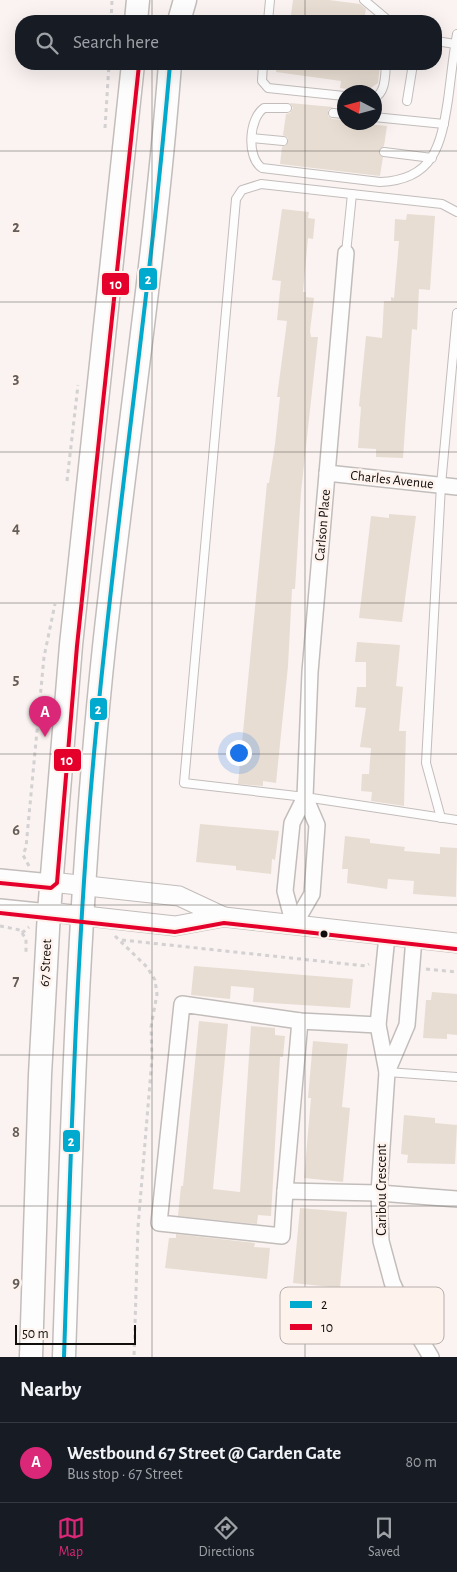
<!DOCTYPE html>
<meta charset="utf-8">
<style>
:root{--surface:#171b24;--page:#20242c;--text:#f1f3f6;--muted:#9ea1a6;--line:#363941;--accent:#db2777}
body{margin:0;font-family:"Alegreya Sans",sans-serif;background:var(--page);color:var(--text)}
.compass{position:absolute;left:337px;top:85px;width:45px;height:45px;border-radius:50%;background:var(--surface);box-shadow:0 5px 20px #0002;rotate:276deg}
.scale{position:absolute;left:15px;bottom:12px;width:121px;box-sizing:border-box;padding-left:5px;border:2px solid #110e0c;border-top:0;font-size:14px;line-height:18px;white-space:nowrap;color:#110e0c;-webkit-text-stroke:4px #fef2ed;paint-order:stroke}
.you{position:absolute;left:238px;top:752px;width:18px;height:18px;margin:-12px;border:4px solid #fff;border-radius:50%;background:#1a73e8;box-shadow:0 0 0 8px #1a73e833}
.badge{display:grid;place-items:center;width:32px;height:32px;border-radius:50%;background:var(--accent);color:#fff;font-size:16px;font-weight:700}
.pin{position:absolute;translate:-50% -41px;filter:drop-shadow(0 1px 2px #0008)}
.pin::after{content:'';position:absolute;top:26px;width:18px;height:15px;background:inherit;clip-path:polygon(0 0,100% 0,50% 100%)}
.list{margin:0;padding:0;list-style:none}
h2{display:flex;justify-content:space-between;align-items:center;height:65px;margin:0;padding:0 20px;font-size:21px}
h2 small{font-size:16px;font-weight:400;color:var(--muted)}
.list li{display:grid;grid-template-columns:32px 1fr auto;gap:15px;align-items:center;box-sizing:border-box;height:80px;padding:0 20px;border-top:1px solid var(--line)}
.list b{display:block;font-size:19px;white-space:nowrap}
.list p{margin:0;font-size:16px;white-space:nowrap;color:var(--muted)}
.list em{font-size:16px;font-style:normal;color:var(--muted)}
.icon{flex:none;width:28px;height:28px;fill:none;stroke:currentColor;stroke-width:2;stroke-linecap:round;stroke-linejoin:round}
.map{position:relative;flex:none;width:457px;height:1357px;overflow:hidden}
.search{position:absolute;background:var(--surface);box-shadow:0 5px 20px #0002;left:15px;right:15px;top:15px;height:55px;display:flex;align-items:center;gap:12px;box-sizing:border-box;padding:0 18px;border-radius:20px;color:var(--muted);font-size:19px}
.sheet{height:145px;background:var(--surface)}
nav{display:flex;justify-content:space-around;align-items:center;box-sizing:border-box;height:70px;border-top:1px solid var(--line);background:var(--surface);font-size:14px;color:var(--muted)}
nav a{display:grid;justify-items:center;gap:2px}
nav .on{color:var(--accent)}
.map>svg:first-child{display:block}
</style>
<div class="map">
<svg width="457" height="1357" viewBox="0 0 457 1357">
<rect width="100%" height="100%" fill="#faf3f1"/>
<g fill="#e8ddd2">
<path d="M293,0H329L360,4L366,9L364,21L291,15Z"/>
<path d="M277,64H380L378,83L365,92L340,88L341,81L276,72Z"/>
<path d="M290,103L333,107L328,110V116L332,119L344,120V122L387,126L384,146L379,151L383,157L380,176L280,164L282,147L288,142V138L283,135L286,114L290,113L293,108Z"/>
<path d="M282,209L309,212L308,218L315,219L313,239L308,238L303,292H306V297L314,298L310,331L311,337H318L301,492L295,589H292L288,666L276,783L263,781V786L238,784L267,483H269L275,444L280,397H277L287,321L277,320L281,281L272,280Z"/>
<path d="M407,214L435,216L430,290L419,289L417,330L412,329L403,458L376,457V449L358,448L361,407L359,406L366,336L382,338L384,301H391V297L394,298L399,241H394L395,219L406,220Z"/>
<path d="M389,514L416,516L402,622L359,618L371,516L389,518Z"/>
<path d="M357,642L400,645L396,686L403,687L399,731H406L404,806L371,801L372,792L361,791L362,774H369L371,748L360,747L366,708L355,707L357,687H366V662H355Z"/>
<path d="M200,824L279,831L275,860L272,859L271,874L236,870V866L196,862Z"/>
<path d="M345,836L370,839V843L405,847L404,851L440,854V847L457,848L456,897L413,894L414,881L388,879L387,889L347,883L348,869H342Z"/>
<path d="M194,966L353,979L350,1008L253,1002L254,988L231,986L230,999L191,995Z"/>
<path d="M432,992L457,994V1035L447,1034V1039L423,1038L426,1000H431Z"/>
<path d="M199,1021L228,1024L213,1189L240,1192L251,1026L275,1028V1035L285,1036L283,1057H280L271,1216L258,1215L257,1224L178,1216L181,1186H183Z"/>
<path d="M313,1041L348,1044L342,1107L350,1108L343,1182L304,1178L311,1098H308Z"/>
<path d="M404,1115L435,1118V1123L457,1125L455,1164L407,1163L408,1155L401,1154Z"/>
<path d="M300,1208L347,1212L340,1288L293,1283Z"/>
<path d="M176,1234L255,1243L254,1247L270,1248L267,1279L165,1268L169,1238H176Z"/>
</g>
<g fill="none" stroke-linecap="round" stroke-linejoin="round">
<g stroke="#c2bdbb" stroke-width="10">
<g id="service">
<path d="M364,0L389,21"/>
<path d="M268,21L270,0"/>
<path d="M436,41L455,44"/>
<path d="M263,64L262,81L268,88L344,96"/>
<path d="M374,98C386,93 385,75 386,64"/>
<path d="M407,101L413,64"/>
<path d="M287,108H264C249,118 246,157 262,168L380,182C434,180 441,145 448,100C451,78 453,56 457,34"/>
<path d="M333,113L344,114"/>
<path d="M374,117L444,124"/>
<path d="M252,138L283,141"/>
<path d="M384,152L432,158"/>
<path d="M457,212L442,204L261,184L242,190L236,199L184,783L305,797L457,820"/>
<path d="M346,253L352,194"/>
<path d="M441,818L426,763L441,485L457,313"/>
<path d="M387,1072L457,1077"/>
</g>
</g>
<g stroke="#c2bdbb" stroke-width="18">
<g id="minor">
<path d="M327,473L457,487"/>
<path d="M0,877L51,882"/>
<path d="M0,907L49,912"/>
<path d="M294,925L285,891L292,823L305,797L310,672L346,253"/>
<path d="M294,925L312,894L317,825L305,797"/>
<path d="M387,936L378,1025L387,1072L379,1193L381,1241L392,1282L409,1320L431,1357"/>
<path d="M378,1025L300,1021L182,1004L159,1223L282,1236L285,1191L379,1193L457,1199"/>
<path d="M387,1072L407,1025L414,938"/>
<path d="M285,1191L300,1021"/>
</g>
</g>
<g stroke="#c2bdbb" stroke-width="21">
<g id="tertiary">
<path d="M51,882L179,896L224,917"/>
<path d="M49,912L175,926L224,917L457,943"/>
</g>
</g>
<g stroke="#c2bdbb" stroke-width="25">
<g id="primary">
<path d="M136,21L138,0"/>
<path d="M179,21L185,0"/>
<path d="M31,1357L40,1075L49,912L71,645L133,64"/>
<path d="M64,1357C72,1120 79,883 104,647C125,453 155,259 170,64"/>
</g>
</g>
<g stroke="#d3d1d1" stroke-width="3" stroke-dasharray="4 4" stroke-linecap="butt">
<path d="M111,21L112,0"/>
<path d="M105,128L109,64"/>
<path d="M67,481L78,385"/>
<path d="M29,866L23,855L26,847L44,657L55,604"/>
<path d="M0,926L20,930L26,939V952"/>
<path d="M22,933L29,927"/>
<path d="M115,936L147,967L155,980L157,994L151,1027L152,1058L138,1227L134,1357"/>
<path d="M122,940L366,966L369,964"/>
<path d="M426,969L457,972"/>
</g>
<use href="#service" stroke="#fefdfd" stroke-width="8"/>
<use href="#minor" stroke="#fefdfd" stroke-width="15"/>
<use href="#tertiary" stroke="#fefdfd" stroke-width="19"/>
<use href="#primary" stroke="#fefdfd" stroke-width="22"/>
<g stroke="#fef2ed" stroke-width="8">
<path id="bus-1" d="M64,1357C71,1149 76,939 96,732C117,509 151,287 170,64"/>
</g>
<g stroke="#fef2ed" stroke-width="8">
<g id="bus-2">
<path d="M0,883L51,888L57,883L77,646L139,65"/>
<path d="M0,913L175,932L224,923L456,949"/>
</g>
</g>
<use href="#bus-1" stroke="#00a9ce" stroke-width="4"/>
<use href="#bus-2" stroke="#e4002b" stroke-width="4"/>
</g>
<path fill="none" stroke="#635e5c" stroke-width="1" stroke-opacity="0.55" d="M152,0V21M305,0V21M152,64V1357M305,64V1357M0,151H457M0,302H457M0,452H457M0,603H457M0,754H457M0,905H457M0,1055H457M0,1206H457"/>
<circle fill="#110e0c" stroke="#fef2ed" stroke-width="2" cx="324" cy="934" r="4.5"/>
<g text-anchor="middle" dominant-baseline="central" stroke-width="5" stroke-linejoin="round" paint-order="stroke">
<g font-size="14" fill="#110e0c" stroke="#fef2ed">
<text transform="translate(392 480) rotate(6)">Charles Avenue</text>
<text transform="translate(323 525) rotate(-85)">Carlson Place</text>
<text transform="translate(46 963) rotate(-87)">67 Street</text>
<text transform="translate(382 1190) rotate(-90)">Caribou Crescent</text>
</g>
</g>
<rect x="280" y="1287" width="164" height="57" rx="8" fill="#fef2ed" stroke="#b7aeaa" stroke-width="1"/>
<rect x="290" y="1301" width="22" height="7" fill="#00a9ce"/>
<rect x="290" y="1324" width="22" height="6" fill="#e4002b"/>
<g font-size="14" fill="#110e0c">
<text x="321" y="1309">2</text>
<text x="321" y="1332">10</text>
</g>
<g font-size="16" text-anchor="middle" font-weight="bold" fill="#635e5c" stroke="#fef2ed" stroke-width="5" stroke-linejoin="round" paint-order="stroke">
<text x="16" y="232">2</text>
<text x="16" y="383">3</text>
<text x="16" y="533">4</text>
<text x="16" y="684">5</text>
<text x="16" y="835">6</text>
<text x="16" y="986">7</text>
<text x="16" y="1137">8</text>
<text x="16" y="1287">9</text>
</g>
<g stroke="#fef2ed" stroke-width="2">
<rect x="138" y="267" width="20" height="24" rx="5" fill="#00a9ce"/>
<rect x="101" y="272" width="29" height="24" rx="5" fill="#e4002b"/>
<rect x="89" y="697" width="19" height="24" rx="5" fill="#00a9ce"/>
<rect x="53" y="748" width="29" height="24" rx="5" fill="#e4002b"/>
<rect x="62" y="1129" width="19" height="24" rx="5" fill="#00a9ce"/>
</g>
<g font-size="14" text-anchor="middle" font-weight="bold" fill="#fff">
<text x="148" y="284">2</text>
<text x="116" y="289">10</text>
<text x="98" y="714">2</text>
<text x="67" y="765">10</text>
<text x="71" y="1146">2</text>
</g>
</svg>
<svg class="compass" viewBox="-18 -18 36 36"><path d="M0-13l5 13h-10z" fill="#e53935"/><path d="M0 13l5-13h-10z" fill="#9ea1a6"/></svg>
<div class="scale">50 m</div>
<div class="you"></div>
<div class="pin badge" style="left:45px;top:737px">A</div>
<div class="search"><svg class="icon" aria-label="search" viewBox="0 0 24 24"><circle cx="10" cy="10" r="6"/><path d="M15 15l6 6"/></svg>Search here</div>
</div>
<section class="sheet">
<h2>Nearby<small></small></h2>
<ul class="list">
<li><span class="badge">A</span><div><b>Westbound 67 Street @ Garden Gate</b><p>Bus stop · 67 Street</p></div><em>80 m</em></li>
</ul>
</section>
<nav>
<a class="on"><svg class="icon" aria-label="map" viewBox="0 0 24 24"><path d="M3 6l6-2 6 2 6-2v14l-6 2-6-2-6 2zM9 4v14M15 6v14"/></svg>Map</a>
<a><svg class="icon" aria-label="directions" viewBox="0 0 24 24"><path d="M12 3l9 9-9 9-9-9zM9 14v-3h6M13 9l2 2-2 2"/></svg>Directions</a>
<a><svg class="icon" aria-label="saved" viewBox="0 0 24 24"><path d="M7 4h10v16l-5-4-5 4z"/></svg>Saved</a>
</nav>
